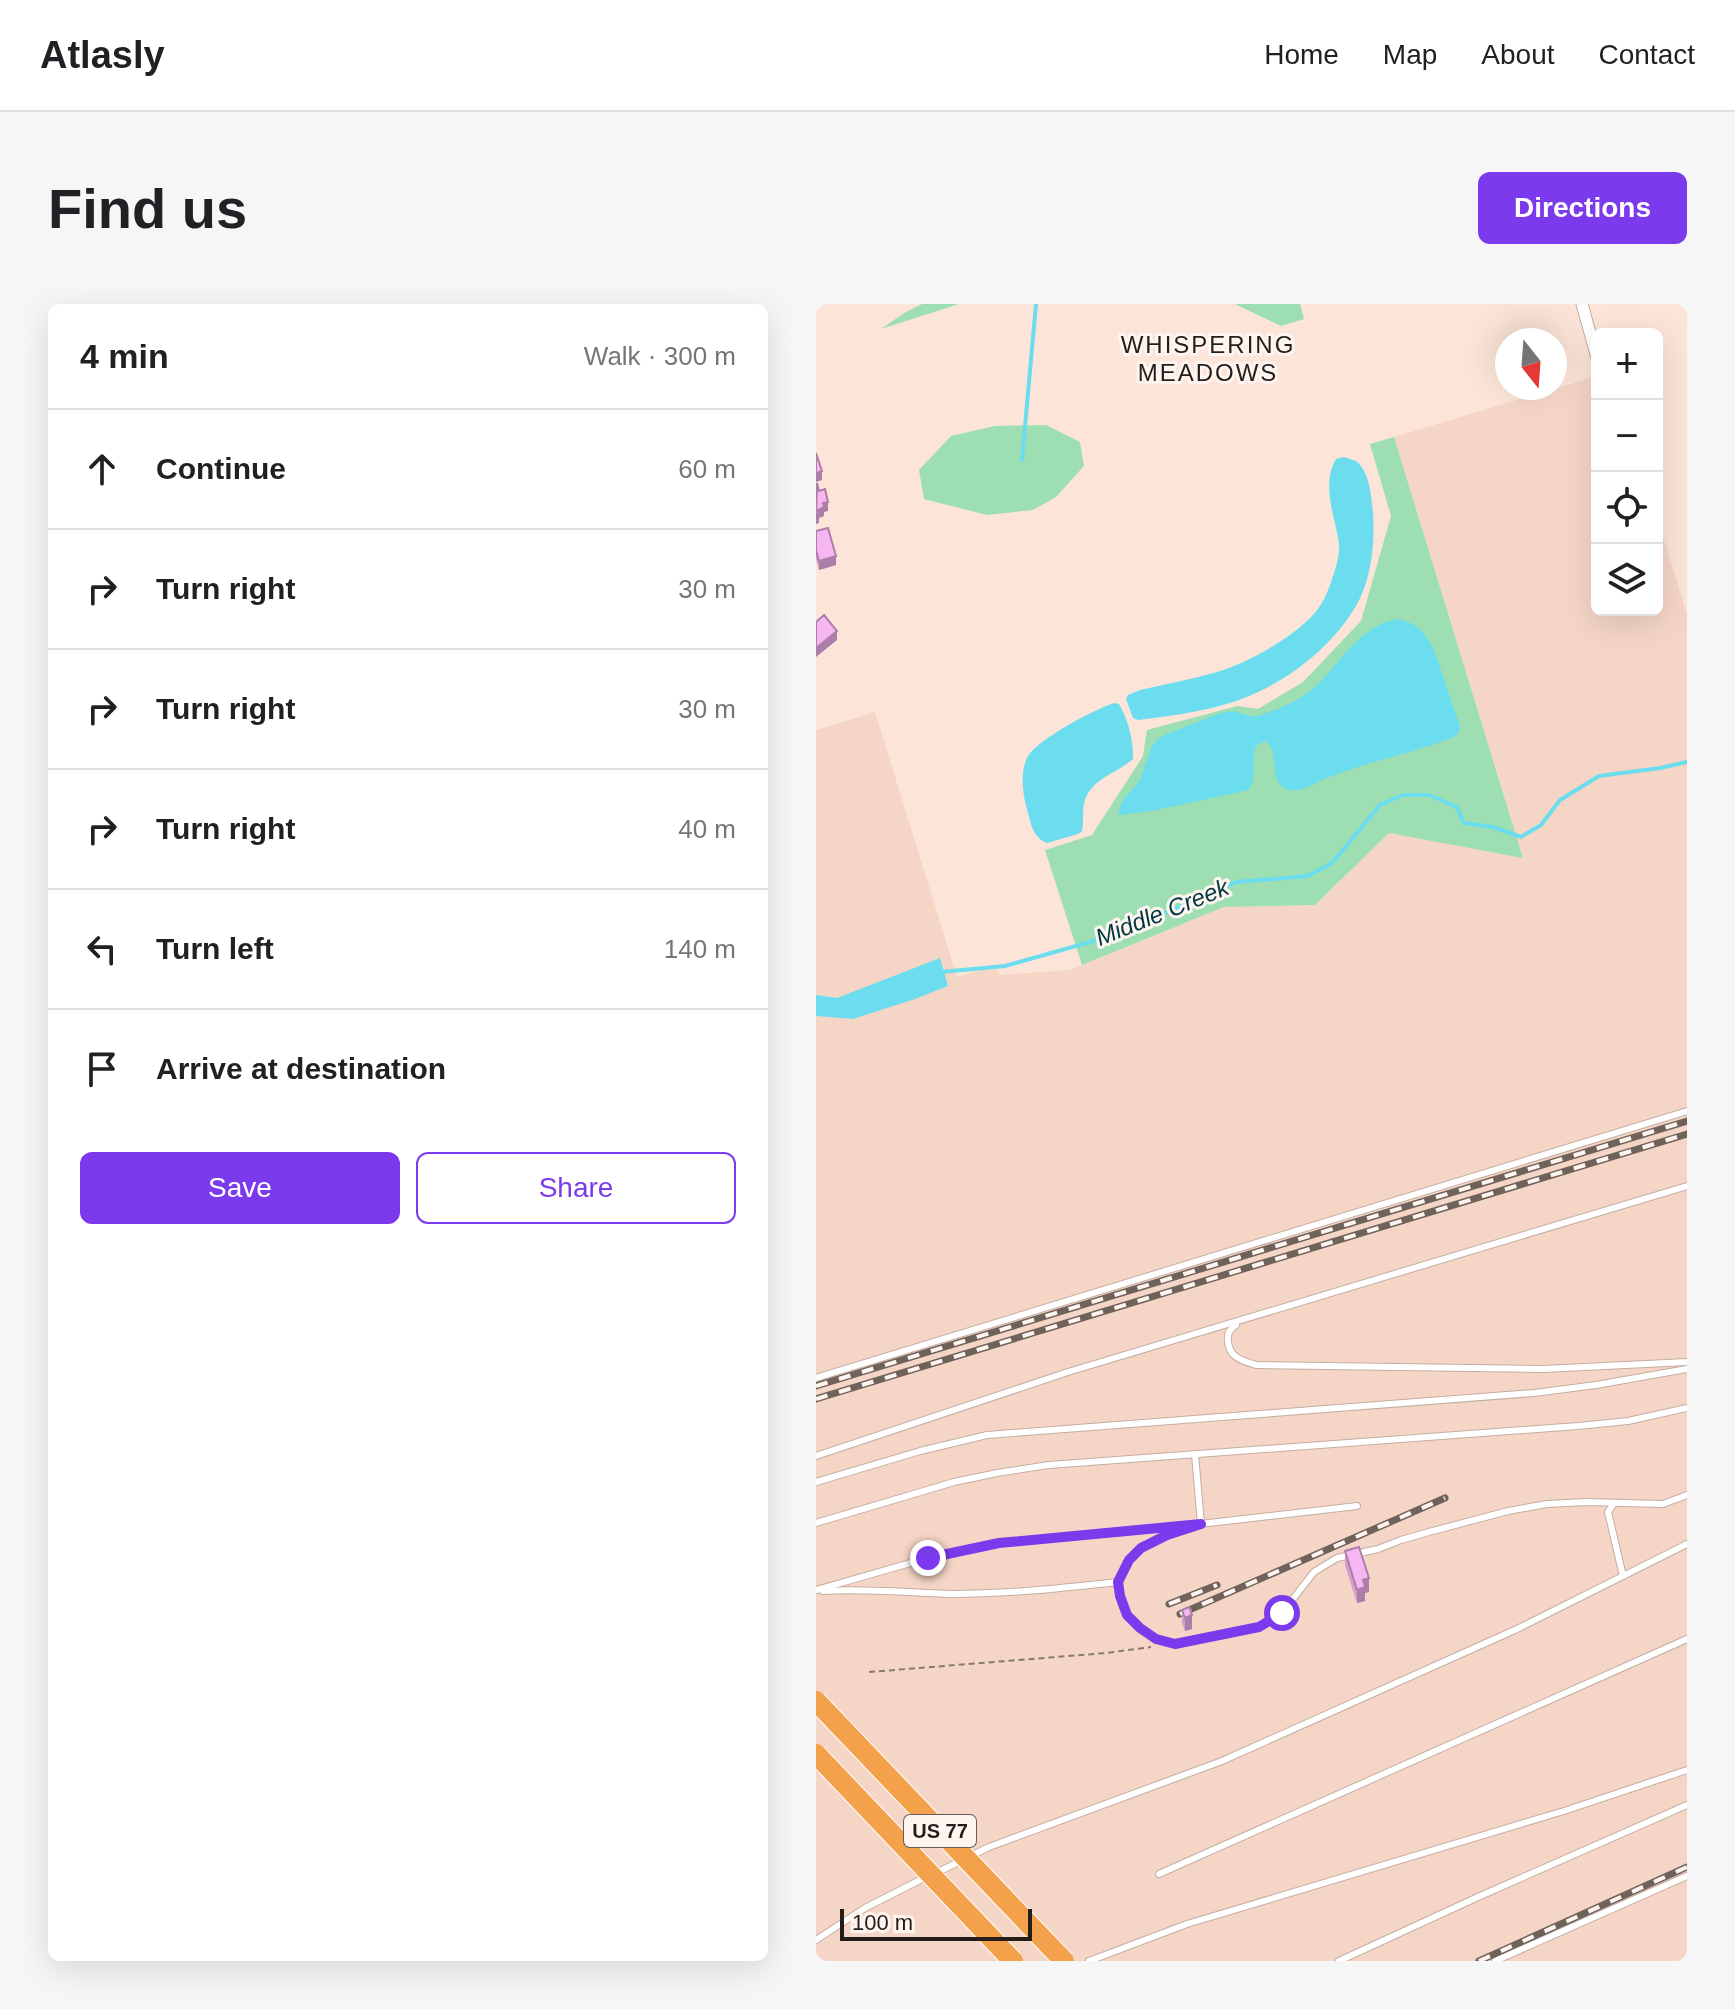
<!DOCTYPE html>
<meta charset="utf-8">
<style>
:root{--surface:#fff;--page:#f6f6f6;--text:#202124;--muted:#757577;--line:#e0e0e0;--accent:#7c3aed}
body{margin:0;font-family:Helvetica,sans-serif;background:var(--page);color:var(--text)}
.controls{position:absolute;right:24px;top:24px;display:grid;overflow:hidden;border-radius:12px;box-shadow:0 8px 32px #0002}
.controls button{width:72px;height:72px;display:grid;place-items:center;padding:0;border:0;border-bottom:2px solid var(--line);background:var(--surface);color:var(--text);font:40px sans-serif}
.compass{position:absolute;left:679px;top:24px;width:72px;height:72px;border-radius:50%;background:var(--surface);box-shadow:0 8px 32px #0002;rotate:163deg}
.scale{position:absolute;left:24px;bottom:20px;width:192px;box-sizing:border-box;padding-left:8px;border:4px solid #251d19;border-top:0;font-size:22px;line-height:28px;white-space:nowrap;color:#251d19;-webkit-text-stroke:6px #fff5f0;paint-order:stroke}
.stop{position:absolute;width:24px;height:24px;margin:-18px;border:6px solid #7c3aed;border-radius:50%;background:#fff}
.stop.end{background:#7c3aed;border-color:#fff;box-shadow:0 2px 8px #0008}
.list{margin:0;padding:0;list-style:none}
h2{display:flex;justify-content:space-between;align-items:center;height:104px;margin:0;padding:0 32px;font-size:34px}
h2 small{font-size:26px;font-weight:400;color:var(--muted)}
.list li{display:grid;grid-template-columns:52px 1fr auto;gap:24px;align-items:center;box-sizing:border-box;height:120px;padding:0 32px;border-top:2px solid var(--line)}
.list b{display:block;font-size:30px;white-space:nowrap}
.list em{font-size:26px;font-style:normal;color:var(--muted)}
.actions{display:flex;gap:16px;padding:24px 32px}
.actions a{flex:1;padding:18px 0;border:2px solid var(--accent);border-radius:12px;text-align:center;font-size:28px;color:var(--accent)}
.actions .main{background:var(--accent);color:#fff}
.icon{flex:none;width:44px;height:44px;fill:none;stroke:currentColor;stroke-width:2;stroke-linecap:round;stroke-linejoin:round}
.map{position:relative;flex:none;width:871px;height:1657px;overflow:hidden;border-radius:12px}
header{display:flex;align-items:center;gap:48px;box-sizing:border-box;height:112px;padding:0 40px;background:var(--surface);border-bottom:2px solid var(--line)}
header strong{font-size:38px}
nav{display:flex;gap:44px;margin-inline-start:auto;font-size:28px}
.intro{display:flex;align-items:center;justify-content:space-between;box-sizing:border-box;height:192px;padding:0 48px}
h1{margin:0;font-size:56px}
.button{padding:20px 36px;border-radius:12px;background:var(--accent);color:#fff;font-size:28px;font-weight:700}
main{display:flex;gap:48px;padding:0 48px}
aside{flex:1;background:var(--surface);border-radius:12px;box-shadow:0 8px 32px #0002}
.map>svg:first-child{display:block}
</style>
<header>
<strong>Atlasly</strong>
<nav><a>Home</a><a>Map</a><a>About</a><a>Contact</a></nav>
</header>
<div class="intro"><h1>Find us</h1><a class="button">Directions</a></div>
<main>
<aside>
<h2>4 min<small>Walk · 300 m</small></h2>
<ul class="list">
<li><svg class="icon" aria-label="ahead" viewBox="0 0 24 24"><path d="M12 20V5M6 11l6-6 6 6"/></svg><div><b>Continue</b></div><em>60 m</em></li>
<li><svg class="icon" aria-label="right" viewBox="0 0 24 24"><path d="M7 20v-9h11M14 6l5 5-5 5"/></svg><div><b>Turn right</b></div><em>30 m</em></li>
<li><svg class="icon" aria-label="right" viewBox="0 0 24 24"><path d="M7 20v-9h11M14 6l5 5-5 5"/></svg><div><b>Turn right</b></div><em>30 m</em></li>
<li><svg class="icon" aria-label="right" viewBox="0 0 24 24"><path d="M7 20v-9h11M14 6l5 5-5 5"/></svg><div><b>Turn right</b></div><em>40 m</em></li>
<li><svg class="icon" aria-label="left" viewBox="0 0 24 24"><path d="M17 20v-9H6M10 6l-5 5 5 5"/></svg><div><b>Turn left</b></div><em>140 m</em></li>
<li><svg class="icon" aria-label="arrive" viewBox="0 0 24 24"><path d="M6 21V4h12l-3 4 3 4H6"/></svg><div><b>Arrive at destination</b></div></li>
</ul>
<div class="actions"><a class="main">Save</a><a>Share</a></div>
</aside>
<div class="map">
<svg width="871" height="1657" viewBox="0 0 871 1657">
<rect width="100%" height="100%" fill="#fce5d8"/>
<path fill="#f5d6c6" d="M781,72V306H841V213L871,310V1657H0V426L59,408L141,673L180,661L184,671L254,666L408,603L499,601L573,529L707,553L578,133Z"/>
<g fill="#9ddeb2">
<path d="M106,0H143L65,25L88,9Z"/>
<path d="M419,0H484L488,15L465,22Z"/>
<path d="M230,121L264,138L268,162L240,193L217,206L171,211L108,195L103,166L135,132L179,122Z"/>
<path d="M578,133L707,554L573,529L499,601L408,603L266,661L229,546L276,531L327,452L331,426L421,402L442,405L487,378L545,317L575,212L554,140Z"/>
</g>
<g fill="#6cdcef">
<path d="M528,153C529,153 539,157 540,157C554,168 555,192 557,208C559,238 556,275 540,302C514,346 466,382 417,398C386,408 354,412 322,416L317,414L310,395L312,391L324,386C350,380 376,375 401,368C432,359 474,335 496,312C506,302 512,288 516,275C520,264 524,251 523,239C519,213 505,180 520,155Z"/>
<path d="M581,315C613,320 619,348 628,375C633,391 639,407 644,423L643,429L638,433C595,450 549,458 506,476C496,481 482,490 471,485C450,477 466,448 449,437L440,442C435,457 441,472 433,486L336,507L304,511L302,509L307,496L324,476L336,442L342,435L351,430L405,409L418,407L434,412H442C462,405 487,396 502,380C526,356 545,322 581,315Z"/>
<path d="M298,399L303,400C312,415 318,438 317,455C300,470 273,475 268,500C266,509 268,518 266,527L262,530L231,539C218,534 215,521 212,509C207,492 203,468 212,452C224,434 277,406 298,399Z"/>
<path d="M124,654L132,682L99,695L37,715L0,712V691L21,694Z"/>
</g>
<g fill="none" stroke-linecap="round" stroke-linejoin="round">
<g stroke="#6cdcef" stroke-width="4">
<path d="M206,156L220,0"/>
<path d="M125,668L189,662L299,631L420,578L492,572L516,559L564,501L587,491H613L641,503L648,519L677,523L705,533L725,521L744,496L783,472L844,464L871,458"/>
</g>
<g stroke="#c4ada2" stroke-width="8">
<g id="service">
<path d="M420,1021C414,1025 411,1029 412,1037C413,1054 427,1057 440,1061L727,1065L871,1058"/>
<path d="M0,1074L871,807"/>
<path d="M379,1150L385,1220"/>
<path d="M0,1152L252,1068L871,882"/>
<path d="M0,1178L104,1147L171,1131L718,1089L780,1081L871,1065"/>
<path d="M798,1199L792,1208L807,1272"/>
<path d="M0,1219L138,1178L181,1169L233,1161L762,1122L812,1117L871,1104"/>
<path d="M384,1220L541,1202"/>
<path d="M385,1220L351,1231L325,1244L313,1256L302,1278L304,1292L311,1311L324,1324L340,1335L359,1340L443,1323L466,1309L498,1268L521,1254L562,1245L585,1236L613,1228L692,1207L731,1200L770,1198L847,1200L871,1191"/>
<path d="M0,1286L112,1254L183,1239L373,1221"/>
<path d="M7,1287C50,1284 93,1289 136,1290C192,1290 247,1284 302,1278"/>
<path d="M120,1569L173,1543L406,1457L701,1325L871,1240"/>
<path d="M343,1570L871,1335"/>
<path d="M0,1636L49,1604L110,1573"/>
<path d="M273,1657L371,1620L748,1507L871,1466"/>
<path d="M523,1657L662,1593L871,1501"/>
<path d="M679,1657L871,1572"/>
</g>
</g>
<g stroke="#c4ada2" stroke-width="13">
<path id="minor" d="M766,0L781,54"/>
</g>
<path stroke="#877970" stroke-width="2" stroke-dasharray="6 4" stroke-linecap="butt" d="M53,1368L290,1349L335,1343"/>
<use href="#service" stroke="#fff" stroke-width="6"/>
<use href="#minor" stroke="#fff" stroke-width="11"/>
<g stroke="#6f625a" stroke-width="7">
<g id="rail">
<path d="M0,1082L871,817"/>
<path d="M0,1095L871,830"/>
<path d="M353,1300L401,1281"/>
<path d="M364,1310L629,1194"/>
<path d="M663,1657L871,1563"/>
</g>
</g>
<use href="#rail" stroke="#fff5f0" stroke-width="4" stroke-dasharray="12" stroke-linecap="butt"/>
<g stroke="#fff" stroke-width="22" stroke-linecap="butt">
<g id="motorway-bridge">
<path d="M0,1397L248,1657"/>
<path d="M0,1450L197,1657"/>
</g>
</g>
<use href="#motorway-bridge" stroke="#f4a14c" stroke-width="20"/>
</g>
<g fill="#d49dcf">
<path d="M0,227L20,261L3,266L0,255Z"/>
<path d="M529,1247L553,1288L549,1289V1297L541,1299L529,1261Z"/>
<path d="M366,1306L376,1325L369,1327L366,1319Z"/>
</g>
<g fill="#ac7fa9">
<path d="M6,167V176L0,178V169Z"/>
<path d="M12,198V207L8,208V212L3,214V219L0,220V211L2,206L7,199Z"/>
<path d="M20,252V261L3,266V257Z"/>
<path d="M21,327V336L0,353V344Z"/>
<path d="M553,1274V1288L549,1289V1297L541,1299V1286L547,1276Z"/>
<path d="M376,1311V1325L369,1327V1314Z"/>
</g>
<g fill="#f6b6f1" stroke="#ac7fa9" stroke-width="2">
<path d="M0,149L6,167L0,169Z"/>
<path d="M1,179L3,187L9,185L12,198L7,199L8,203L2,206L3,210L0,211Z"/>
<path d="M12,224L20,252L3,257L0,246V227Z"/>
<path d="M8,311L21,327L0,344V318Z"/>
<path d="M543,1243L553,1274L547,1276L549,1283L541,1286L529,1247Z"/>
<path d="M373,1303L376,1311L369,1314L366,1306Z"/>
</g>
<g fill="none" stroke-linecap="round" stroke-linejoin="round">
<path stroke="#7c3aed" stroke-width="10" d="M112,1254L183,1239L385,1220L351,1231L325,1244L313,1256L302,1278L304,1292L311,1311L324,1324L340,1335L359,1340L443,1323L466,1309"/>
</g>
<g text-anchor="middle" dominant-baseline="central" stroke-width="6" stroke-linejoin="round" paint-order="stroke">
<rect fill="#fff5f0" stroke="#665e5a" stroke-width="2" x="88" y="1511" width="72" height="32" rx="6"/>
<g font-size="20" font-weight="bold" fill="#251d19">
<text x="124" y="1527">US 77</text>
</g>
<g font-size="24" letter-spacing="2" fill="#251d19" stroke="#fff5f0">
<text x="392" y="40">WHISPERING<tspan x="392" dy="28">MEADOWS</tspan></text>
</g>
<g font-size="24" font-style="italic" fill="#003840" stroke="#fff5f0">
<text transform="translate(346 608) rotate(-22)">Middle Creek</text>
</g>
</g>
</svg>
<div class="controls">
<button>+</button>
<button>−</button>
<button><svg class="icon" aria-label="locate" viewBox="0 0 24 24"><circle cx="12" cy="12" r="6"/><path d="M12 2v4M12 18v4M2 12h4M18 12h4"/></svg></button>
<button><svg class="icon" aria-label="layers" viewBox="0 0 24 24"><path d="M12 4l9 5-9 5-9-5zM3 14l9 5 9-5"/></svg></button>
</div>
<svg class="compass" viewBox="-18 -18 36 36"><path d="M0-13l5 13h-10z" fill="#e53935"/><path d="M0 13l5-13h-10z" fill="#757577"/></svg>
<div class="scale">100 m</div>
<div class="stop" style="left:466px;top:1309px"></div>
<div class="stop end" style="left:112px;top:1254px"></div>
</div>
</main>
